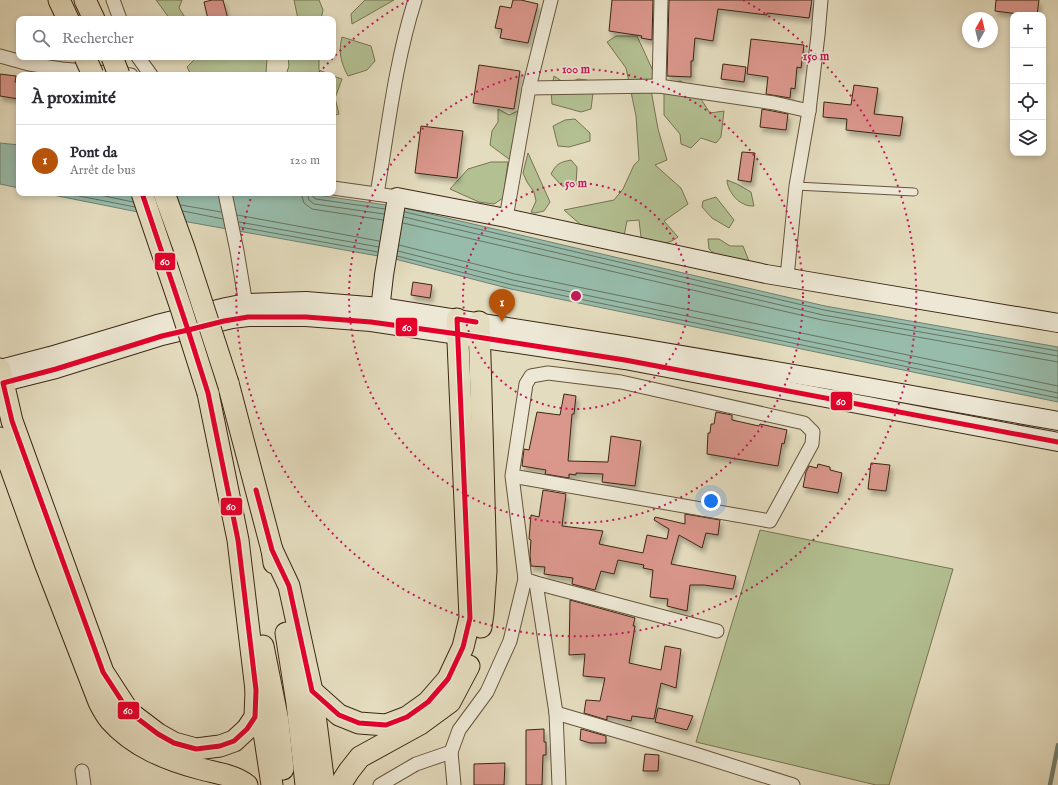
<!DOCTYPE html>
<html lang="fr">
<meta charset="utf-8">
<style>
:root{--surface:#fff;--page:#f7f7f7;--text:#2b2b33;--muted:#7c7c81;--line:#e1e1e2;--accent:#b45309}
body{margin:0;font-family:"IM FELL English",serif;background:var(--page);color:var(--text)}
.controls{position:absolute;right:12px;top:12px;display:grid;overflow:hidden;border-radius:8px;box-shadow:0 2px 6px #0003}
.controls button{width:36px;height:36px;display:grid;place-items:center;padding:0;border:0;border-bottom:1px solid var(--line);background:var(--surface);color:var(--text);font:20px sans-serif}
.compass{position:absolute;left:962px;top:12px;width:36px;height:36px;border-radius:50%;background:var(--surface);box-shadow:0 2px 6px #0003;rotate:8deg}
.you{position:absolute;left:711px;top:501px;width:14px;height:14px;margin:-10px;border:3px solid #fff;border-radius:50%;background:#1a73e8;box-shadow:0 0 0 6px #1a73e833}
.badge{display:grid;place-items:center;width:26px;height:26px;border-radius:50%;background:var(--accent);color:#fff;font-size:13px;font-weight:700}
.pin{position:absolute;translate:-50% -33px;filter:drop-shadow(0 1px 2px #0008)}
.pin::after{content:'';position:absolute;top:21px;width:14px;height:12px;background:inherit;clip-path:polygon(0 0,100% 0,50% 100%)}
.list{margin:0;padding:0;list-style:none}
h2{display:flex;justify-content:space-between;align-items:center;height:52px;margin:0;padding:0 16px;font-size:17px}
h2 small{font-size:13px;font-weight:400;color:var(--muted)}
.list li{display:grid;grid-template-columns:26px 1fr auto;gap:12px;align-items:center;box-sizing:border-box;height:72px;padding:0 16px;border-top:1px solid var(--line)}
.list b{display:block;font-size:15px;white-space:nowrap}
.list p{margin:0;font-size:13px;white-space:nowrap;color:var(--muted)}
.list em{font-size:13px;font-style:normal;color:var(--muted)}
.icon{flex:none;width:22px;height:22px;fill:none;stroke:currentColor;stroke-width:2;stroke-linecap:round;stroke-linejoin:round}
.map{position:relative;flex:none;width:1058px;height:785px;overflow:hidden}
.search{position:absolute;background:var(--surface);box-shadow:0 2px 6px #0003;left:16px;top:16px;width:320px;height:44px;display:flex;align-items:center;gap:10px;box-sizing:border-box;padding:0 14px;border-radius:8px;color:var(--muted);font-size:15px}
.panel{position:absolute;background:var(--surface);box-shadow:0 2px 6px #0003;left:16px;top:72px;width:320px;height:124px;border-radius:8px}
.map>svg:first-child{display:block}
</style>
<div class="map">
<svg width="1058" height="785" viewBox="0 0 1058 785">
<defs>
<filter id="shadow"><feDropShadow dx="2.5" dy="4.5" stdDeviation="2" flood-color="#0004"/></filter>
</defs>
<rect width="100%" height="100%" fill="#e4dcbe"/>
<filter id="stains"><feTurbulence type="fractalNoise" baseFrequency=".005" numOctaves="4"/><feColorMatrix values="0 0 0 0 .2 0 0 0 0 .09 0 0 0 0 .02 0 0 0 .5 -.17"/></filter>
<radialGradient id="worn" r=".72"><stop offset=".6" stop-color="#630" stop-opacity="0"/><stop offset="1" stop-color="#630" stop-opacity=".3"/></radialGradient>
<g fill="#b3c092" stroke="#777453">
<path d="M156,0H182L179,8L186,19H170Z"/>
<path d="M294,0H319L323,10L321,19H298Z"/>
<path d="M365,0H394L352,24L351,14Z"/>
<path d="M616,36H637L654,73L651,90L658,129L667,160L655,165L681,188L688,204L664,221L678,237C665,247 655,243 641,237L639,220L627,221L624,236L581,225L564,210L614,200L623,189L634,165L639,160L636,116L626,68L607,42Z"/>
<path d="M342,37L371,46L375,61L367,70L348,76C341,63 338,52 342,37Z"/>
<path d="M197,57H265L267,58L266,74L191,75L187,67Z"/>
<path d="M288,57H319V70L331,75H286L289,66Z"/>
<path d="M333,76L342,79L335,98L339,114L333,116Z"/>
<path d="M554,76L566,84L578,79L587,80L593,93L591,109L581,112L552,104L551,90Z"/>
<path d="M681,81L699,96L710,113L724,111L721,137L716,143L701,138L691,148L681,144L680,134L664,115V83Z"/>
<path d="M498,109L509,115L520,110L513,162L490,145L492,131L498,122Z"/>
<path d="M575,119L590,133V141L569,147L558,146L553,126L565,120Z"/>
<path d="M528,153L550,202L544,211L535,213L531,212L536,201L534,192L527,182L523,173Z"/>
<path d="M571,160L577,167L576,186H562L551,174C556,164 560,162 571,160Z"/>
<path d="M491,162H508L503,198L494,204L479,202L450,189L468,169Z"/>
<path d="M727,180L737,184L751,192L754,206C751,206 747,206 744,204C735,201 727,188 727,180Z"/>
<path d="M716,197L734,220L729,228L712,218L702,207L703,201Z"/>
<path d="M708,239H719L730,246H743L751,266L717,256L709,249Z"/>
<path d="M760,530L953,569L889,785H876L696,742Z"/>
</g>
<g fill="#97bcab" stroke="#72806f">
<path d="M0,143L19,145V188L0,184Z"/>
<path d="M43,193H303L400,207L825,306L1058,347V402L511,289L395,259L188,222Z"/>
</g>
<g fill="none" stroke-linecap="round" stroke-linejoin="round">
<g stroke="#697260" stroke-width="1">
<path d="M64,193L135,207"/>
<path d="M90,193L133,202"/>
<path d="M301,193L304,203L312,209L383,220"/>
<path d="M307,193L309,200L314,204L384,214"/>
<path d="M312,193L313,197L316,199L385,209"/>
<path d="M181,205L221,212"/>
<path d="M183,211L223,219"/>
<path d="M405,212L824,310L1058,351"/>
<path d="M237,215L379,241"/>
<path d="M404,217L823,315L1058,356"/>
<path d="M239,222L379,247"/>
<path d="M403,223L822,320L1058,362"/>
<path d="M240,227L378,252"/>
<path d="M399,245L515,274L1058,386"/>
<path d="M398,251L513,280L1058,393"/>
<path d="M397,256L512,285L1058,398"/>
</g>
<path stroke="#72806f" stroke-width="4.5" d="M1050,785L1058,745"/>
</g>
<g fill="#da978c" stroke="#3b2714" filter="url(#shadow)">
<path d="M212,0H223L228,19H208L204,2Z"/>
<path d="M513,0H521L538,4L528,43L500,38L502,29L495,28L500,6L511,8Z"/>
<path d="M612,0H653L652,40L641,38L642,36L609,31Z"/>
<path d="M669,0H812L809,18L767,13V15L718,9L713,41L695,38L693,61H691V77L667,76Z"/>
<path d="M996,0H1039L1037,15H1026L995,11Z"/>
<path d="M751,39L804,45L801,68L797,67L795,89L791,88L790,98L766,94L768,77L747,74Z"/>
<path d="M723,64L746,67L744,82L721,79Z"/>
<path d="M479,65L520,71L514,109L473,103Z"/>
<path d="M0,74L16,76L15,82L19,83V99L0,96Z"/>
<path d="M854,85L878,88L874,114L903,117L900,136L846,130L847,119L823,117L824,102L851,105Z"/>
<path d="M762,109L788,114L786,130L760,127Z"/>
<path d="M421,126L463,131L457,178L415,173Z"/>
<path d="M742,152L755,153L751,182L738,180Z"/>
<path d="M413,282L432,285L430,298L411,295Z"/>
<path d="M564,394L576,396L574,414H572L568,461L608,462L611,436L641,441L635,486L602,482L603,474L576,473V475L569,474V478L545,474L546,470L522,466L524,449L529,450L537,412L560,415Z"/>
<path d="M716,412L732,415V420L759,426L760,424L787,430L784,444L782,443L778,466L707,454L708,433H710L711,424H714Z"/>
<path d="M871,463L890,465L886,491L868,489Z"/>
<path d="M818,464L830,467V470L842,473L838,493L803,487L806,472L809,466L817,468Z"/>
<path d="M543,490L566,494L562,526L603,531L599,544L643,553L647,535L667,539L669,529L654,520L655,517L685,524V514L720,520L718,535L706,533L702,548L679,535L671,564L736,576L733,589L704,585H690L687,611L667,606L668,599L650,597L653,570L643,568L644,565L618,560L614,574L601,571L595,590L572,584L573,578L544,574L545,567L531,566L530,555L531,540L529,539L531,515L539,517Z"/>
<path d="M570,600L635,618L633,626H635L629,663L661,670L665,646L681,649L676,688L661,683L654,719L632,716L631,721L607,716V720L584,713L586,700L600,701L605,678L583,676L585,654L569,655Z"/>
<path d="M658,708L693,716L687,730L655,722Z"/>
<path d="M544,729V742H546V755H543L542,785H526V730Z"/>
<path d="M581,729L606,736V743H590L580,740Z"/>
<path d="M645,754L659,755L658,771H643Z"/>
<path d="M505,763L504,785H474V764Z"/>
</g>
<g fill="none" stroke-linecap="round" stroke-linejoin="round">
<g stroke="#65543e" stroke-width="9">
<path id="lane" d="M796,186L914,192"/>
</g>
<g stroke="#65543e" stroke-width="15">
<g id="street">
<path d="M113,0L120,19"/>
<path d="M0,56L29,64L62,69L131,75"/>
<path d="M138,57L151,75"/>
<path d="M659,86L661,0"/>
<path d="M529,88L659,86L774,103L809,111"/>
<path d="M333,188L397,197"/>
<path d="M225,193L237,251L247,311"/>
<path d="M377,194C388,129 395,63 415,0"/>
<path d="M506,218L529,88L551,0"/>
<path d="M787,277L796,186L809,111L818,35L821,0"/>
<path d="M512,476L770,521L812,444L813,432L804,423L621,382L548,373L531,376L526,384L512,476L525,579L536,583L556,713L559,785"/>
<path d="M536,583L717,631"/>
<path d="M556,713L695,754L793,785"/>
<path d="M451,752L454,785"/>
<path d="M82,771L84,785"/>
<path d="M380,785L416,764L451,752L459,730L487,692L510,641L525,579"/>
</g>
</g>
<g stroke="#3b2714" stroke-width="20">
<g id="secondary">
<path d="M379,319L384,275L397,197L506,218L766,274L1058,323"/>
<path d="M0,369L50,356L157,324L226,307L246,303L306,301L381,307L628,346L823,379L1058,421"/>
<path d="M0,383L56,369L162,336L232,319L248,317H306L371,322L625,360L1058,442"/>
</g>
</g>
<g stroke="#3b2714" stroke-width="23">
<g id="primary">
<path d="M59,0L68,19"/>
<path d="M85,0L94,19"/>
<path d="M479,322L486,571L483,613L481,627"/>
<path d="M0,369L12,421L103,672L129,712L158,734L174,743L196,749L220,746L234,741L247,729L255,717L256,690"/>
<path d="M228,383L272,550L274,563"/>
<path d="M208,393L238,540L256,690L265,739L272,785"/>
<path d="M0,438L45,563L99,702C102,708 106,715 110,720C134,747 167,760 201,769C216,773 234,775 247,785"/>
<path d="M272,550L289,586L312,691L339,715L359,723L386,725L407,717L428,702L448,679L463,647L470,618L457,319"/>
<path d="M286,633L297,703L306,785"/>
<path d="M263,646L278,721L283,769"/>
<path d="M312,691L324,785"/>
<path d="M340,785L349,771L360,757L420,724L450,702L469,666"/>
</g>
</g>
<use href="#lane" stroke="#ede8d5" stroke-width="7"/>
<use href="#street" stroke="#ede8d5" stroke-width="13"/>
<use href="#secondary" stroke="#ede8d5" stroke-width="18"/>
<use href="#primary" stroke="#e4dcbe" stroke-width="21"/>
<g stroke="#3b2714" stroke-width="23" stroke-linecap="butt">
<g id="primary-bridge">
<path d="M85,57L93,75"/>
<path d="M112,57L119,75"/>
<path d="M142,193L181,308L208,393"/>
<path d="M164,193L184,248L228,383"/>
</g>
</g>
<use href="#primary-bridge" stroke="#e4dcbe" stroke-width="21"/>
<g stroke="#ede8d5" stroke-width="8">
<g id="bus-1">
<path d="M142,193L188,330"/>
<path d="M188,330L208,393L238,540L256,690L255,717L247,729L234,741L220,746L196,749L174,743L158,734L129,712L103,672L12,421L3,383L56,369L162,336Z"/>
<path d="M188,330L224,321L248,317H306L371,322L458,334L625,360L1058,442"/>
<path d="M256,490L272,550L289,586L312,691L339,715L359,723L386,725L407,717L428,702L448,679L463,647L470,618L457,319L476,322"/>
</g>
</g>
<use href="#bus-1" stroke="#e4002b" stroke-width="5"/>
</g>
<g fill="none" stroke="#c2185b" stroke-width="2" stroke-dasharray="2 4">
<circle cx="576" cy="296" r="113"/>
<circle cx="576" cy="296" r="227"/>
<path d="M319 73A340 340 0 0 1 409 0M743 0A340 340 0 1 1 252 194"/>
</g>
<circle cx="576" cy="296" r="6" fill="#c2185b" stroke="#ede8d5" stroke-width="2"/>
<g font-size="12" text-anchor="middle" font-weight="bold" fill="#c2185b" stroke="#ede8d5" stroke-width="3" stroke-linejoin="round" paint-order="stroke">
<text x="816" y="60">150 m</text>
<text x="576" y="73">100 m</text>
<text x="576" y="187">50 m</text>
</g>
<g stroke="#ede8d5" stroke-width="1.5">
<rect x="154" y="252" width="22" height="19" rx="4" fill="#e4002b"/>
<rect x="395" y="317" width="23" height="20" rx="4" fill="#e4002b"/>
<rect x="830" y="391" width="23" height="20" rx="4" fill="#e4002b"/>
<rect x="220" y="497" width="23" height="19" rx="4" fill="#e4002b"/>
<rect x="117" y="701" width="23" height="19" rx="4" fill="#e4002b"/>
</g>
<g font-size="11" text-anchor="middle" font-weight="bold" fill="#fff">
<text x="165" y="265">60</text>
<text x="407" y="331">60</text>
<text x="841" y="405">60</text>
<text x="231" y="510">60</text>
<text x="128" y="714">60</text>
</g>
<rect width="100%" height="100%" filter="url(#stains)"/>
<rect width="100%" height="100%" fill="url(#worn)"/>
</svg>
<div class="controls">
<button>+</button>
<button>−</button>
<button><svg class="icon" aria-label="locate" viewBox="0 0 24 24"><circle cx="12" cy="12" r="6"/><path d="M12 2v4M12 18v4M2 12h4M18 12h4"/></svg></button>
<button><svg class="icon" aria-label="layers" viewBox="0 0 24 24"><path d="M12 4l9 5-9 5-9-5zM3 14l9 5 9-5"/></svg></button>
</div>
<svg class="compass" viewBox="-18 -18 36 36"><path d="M0-13l5 13h-10z" fill="#e53935"/><path d="M0 13l5-13h-10z" fill="#7c7c81"/></svg>
<div class="you"></div>
<div class="pin badge" style="left:502px;top:322px">1</div>
<div class="search"><svg class="icon" aria-label="search" viewBox="0 0 24 24"><circle cx="10" cy="10" r="6"/><path d="M15 15l6 6"/></svg>Rechercher</div>
<section class="panel">
<h2>À proximité<small></small></h2>
<ul class="list">
<li><span class="badge">1</span><div><b>Pont da</b><p>Arrêt de bus</p></div><em>120 m</em></li>
</ul>
</section>
</div>
